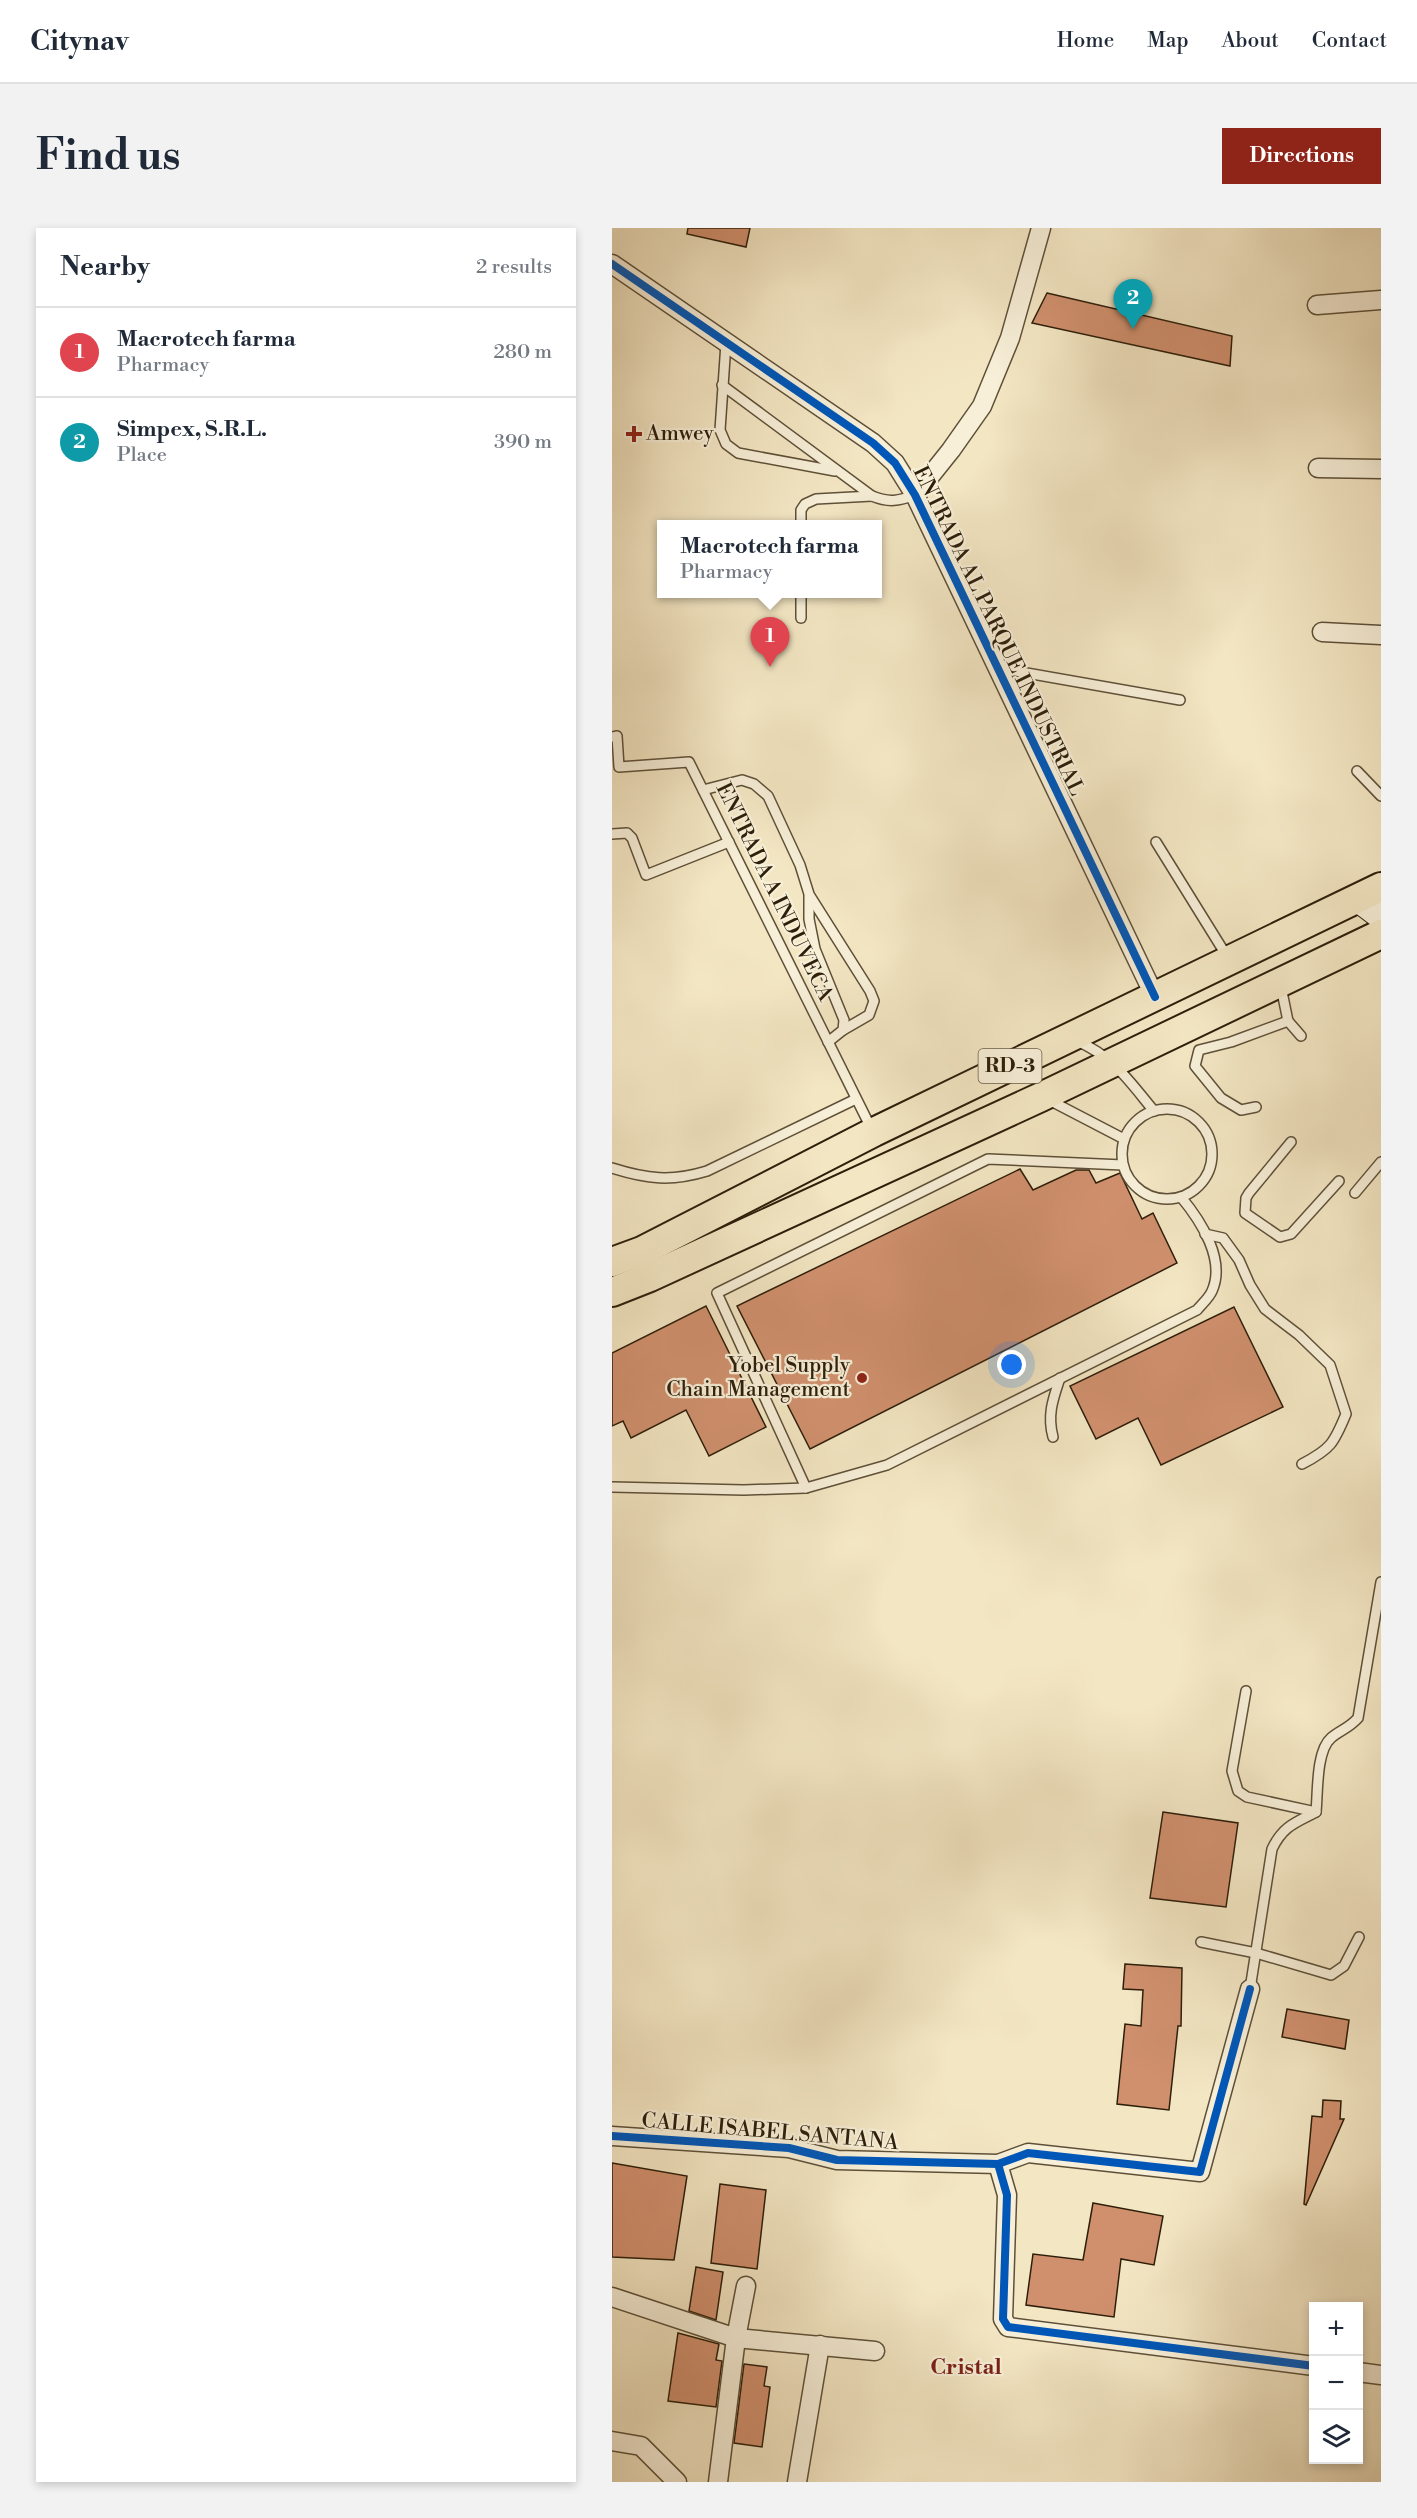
<!DOCTYPE html>
<meta charset="utf-8">
<style>
:root{--surface:#fff;--page:#f2f2f3;--text:#1f2937;--muted:#747a83;--line:#e0e1e3;--accent:#8f2418}
body{margin:0;font-family:"Libre Bodoni",serif;background:var(--page);color:var(--text)}
.controls{position:absolute;right:18px;bottom:18px;display:grid;overflow:hidden;border-radius:0px;box-shadow:0 3px 9px #0003}
.controls button{width:54px;height:54px;display:grid;place-items:center;padding:0;border:0;border-bottom:2px solid var(--line);background:var(--surface);color:var(--text);font:30px sans-serif}
.you{position:absolute;left:400px;top:1137px;width:21px;height:21px;margin:-15px;border:4px solid #fff;border-radius:50%;background:#1a73e8;box-shadow:0 0 0 9px #1a73e833}
.badge{display:grid;place-items:center;width:39px;height:39px;border-radius:50%;background:var(--accent);color:#fff;font-size:20px;font-weight:700}
.pin{position:absolute;translate:-50% -50px;filter:drop-shadow(0 2px 3px #0008)}
.pin::after{content:'';position:absolute;top:32px;width:21px;height:18px;background:inherit;clip-path:polygon(0 0,100% 0,50% 100%)}
.popup{position:absolute;left:45px;top:292px;width:225px;height:78px;box-sizing:border-box;display:grid;place-content:center;border-radius:0px;background:var(--surface);filter:drop-shadow(0 2px 4px #0005);font-size:20px;white-space:nowrap;color:var(--muted)}
.popup b{font-size:22px;color:var(--text)}
.popup::after{content:'';position:absolute;left:50%;top:100%;margin-left:-12px;border:12px solid transparent;border-top-color:var(--surface)}
.list{margin:0;padding:0;list-style:none}
h2{display:flex;justify-content:space-between;align-items:center;height:78px;margin:0;padding:0 24px;font-size:26px}
h2 small{font-size:20px;font-weight:400;color:var(--muted)}
.list li{display:grid;grid-template-columns:39px 1fr auto;gap:18px;align-items:center;box-sizing:border-box;height:90px;padding:0 24px;border-top:2px solid var(--line)}
.list b{display:block;font-size:22px;white-space:nowrap}
.list p{margin:0;font-size:20px;white-space:nowrap;color:var(--muted)}
.list em{font-size:20px;font-style:normal;color:var(--muted)}
.icon{flex:none;width:33px;height:33px;fill:none;stroke:currentColor;stroke-width:2;stroke-linecap:round;stroke-linejoin:round}
.map{position:relative;flex:none;width:769px;height:2254px;overflow:hidden;border-radius:0px}
header{display:flex;align-items:center;gap:36px;box-sizing:border-box;height:84px;padding:0 30px;background:var(--surface);border-bottom:2px solid var(--line)}
header strong{font-size:28px}
nav{display:flex;gap:33px;margin-inline-start:auto;font-size:21px}
.intro{display:flex;align-items:center;justify-content:space-between;box-sizing:border-box;height:144px;padding:0 36px}
h1{margin:0;font-size:42px}
.button{padding:15px 27px;border-radius:0px;background:var(--accent);color:#fff;font-size:21px;font-weight:700}
main{display:flex;gap:36px;padding:0 36px}
aside{flex:1;background:var(--surface);border-radius:0px;box-shadow:0 3px 9px #0003}
.map>svg:first-child{display:block}
</style>
<header>
<strong>Citynav</strong>
<nav><a>Home</a><a>Map</a><a>About</a><a>Contact</a></nav>
</header>
<div class="intro"><h1>Find us</h1><a class="button">Directions</a></div>
<main>
<aside>
<h2>Nearby<small>2 results</small></h2>
<ul class="list">
<li><span class="badge" style="background:#e0444e">1</span><div><b>Macrotech farma</b><p>Pharmacy</p></div><em>280 m</em></li>
<li><span class="badge" style="background:#0f9aa8">2</span><div><b>Simpex, S.R.L.</b><p>Place</p></div><em>390 m</em></li>
</ul>
</aside>
<div class="map">
<svg width="769" height="2254" viewBox="0 0 769 2254">
<rect width="100%" height="100%" fill="#f3e6c3"/>
<filter id="stains"><feTurbulence type="fractalNoise" baseFrequency=".00333" numOctaves="4"/><feColorMatrix values="0 0 0 0 .2 0 0 0 0 .09 0 0 0 0 .02 0 0 0 .5 -.17"/></filter>
<radialGradient id="worn" r=".72"><stop offset=".6" stop-color="#630" stop-opacity="0"/><stop offset="1" stop-color="#630" stop-opacity=".3"/></radialGradient>
<g fill="#d0906e" stroke="#2d1e0a" stroke-width="1.5">
<path d="M76,0H138L134,19L75,6Z"/>
<path d="M435,65L620,108L618,138L420,95Z"/>
<path d="M408,941L421,962L464,942H477L484,955L508,945L530,991L541,985L565,1035L198,1221L125,1078Z"/>
<path d="M94,1078L154,1199L97,1228L74,1182L19,1210L11,1193L0,1198V1125Z"/>
<path d="M622,1079L671,1179L549,1237L526,1190L484,1211L458,1158Z"/>
<path d="M551,1584L626,1595L614,1679L538,1670Z"/>
<path d="M513,1736L570,1740L569,1798H566L557,1882L505,1876L513,1796L529,1798L531,1762L511,1761Z"/>
<path d="M675,1781L737,1792L733,1821L670,1809Z"/>
<path d="M711,1872L729,1873L728,1891H732L694,1977L692,1976L700,1888L710,1889Z"/>
<path d="M0,1935L75,1948L62,2032L0,2029Z"/>
<path d="M108,1956L154,1962L145,2041L99,2035Z"/>
<path d="M481,1975L551,1988L542,2037L509,2031L502,2089L414,2077L421,2026L471,2032Z"/>
<path d="M84,2039L111,2044L104,2092L77,2083Z"/>
<path d="M66,2105L107,2116L104,2132L110,2133L104,2179L56,2173Z"/>
<path d="M132,2136L155,2139L152,2158L158,2159L150,2219L122,2215Z"/>
</g>
<g fill="none" stroke-linecap="round" stroke-linejoin="round">
<g stroke="#5e5038" stroke-width="12">
<g id="lane">
<path d="M114,115L108,202L114,216L126,225L223,243"/>
<path d="M110,157L260,268C277,275 287,273 303,267"/>
<path d="M189,296V282L193,276L204,271L260,268"/>
<path d="M189,366V390"/>
<path d="M386,440L568,472"/>
<path d="M0,509L5,508L7,539L77,534L260,902"/>
<path d="M745,543L769,568"/>
<path d="M91,562L130,552L142,556L156,568L188,637L197,666V691L203,721L232,792L231,802L216,814"/>
<path d="M0,606L15,605L20,610L34,647L117,614"/>
<path d="M544,614L616,730"/>
<path d="M198,668L258,763L262,773L257,787L231,802"/>
<path d="M669,759L676,793L689,808"/>
<path d="M465,813C502,829 517,853 542,883"/>
<path d="M437,872L512,911"/>
<path d="M644,879L629,882L609,870L583,838L587,822L619,814L676,793"/>
<circle cx="555" cy="926" r="45"/>
<path d="M679,914L637,965L634,970L633,985L668,1009L679,1006L727,953"/>
<path d="M0,940C35,951 59,954 95,943L244,871"/>
<path d="M743,965L769,934"/>
<path d="M593,1006L611,1010L627,1032L638,1057L653,1081L687,1107L718,1137L734,1186C722,1215 719,1221 690,1236"/>
<path d="M441,1209C435,1187 441,1171 448,1150"/>
<path d="M0,1259L132,1262L194,1260L275,1237L585,1082C590,1076 597,1070 600,1063C614,1032 589,993 569,969"/>
<path d="M194,1260L105,1065L376,931L511,937"/>
<path d="M634,1463L620,1543L626,1563L635,1569L704,1584"/>
<path d="M589,1714L644,1725L719,1747L732,1738L747,1709"/>
<path d="M638,1761L660,1621C671,1598 683,1595 704,1584C706,1564 704,1523 719,1510C728,1502 736,1501 746,1490L769,1354"/>
</g>
</g>
<g stroke="#5e5038" stroke-width="21">
<g id="street">
<path d="M0,36L261,215L283,235L303,267L543,769"/>
<path d="M705,77L769,72"/>
<path d="M706,240L769,241"/>
<path d="M303,267L339,222L370,178L398,110L429,0"/>
<path d="M710,404L769,407"/>
<path d="M0,1908L177,1920L225,1932L386,1936L416,1925L588,1944L638,1761"/>
<path d="M386,1936L395,1967L391,2091L396,2099L702,2138"/>
<path d="M0,2069L124,2110L263,2123"/>
<path d="M746,2144L769,2147"/>
<path d="M0,2213L29,2218L65,2254"/>
<path d="M106,2254L124,2110L134,2058"/>
<path d="M185,2254L208,2117"/>
</g>
</g>
<g stroke="#2d1e0a" stroke-width="28">
<path id="secondary" d="M745,670L769,688"/>
</g>
<g stroke="#2d1e0a" stroke-width="32">
<g id="primary">
<path d="M0,1034L30,1023L262,904L769,659"/>
<path d="M0,1064L38,1049L429,869L769,706"/>
</g>
</g>
<use href="#lane" stroke="#f7efd8" stroke-width="9"/>
<use href="#street" stroke="#f7efd8" stroke-width="18"/>
<use href="#secondary" stroke="#f7efd8" stroke-width="26"/>
<use href="#primary" stroke="#f3e6c3" stroke-width="28"/>
<g stroke="#f7efd8" stroke-width="11">
<g id="cycleway">
<path d="M0,36L261,215L283,235L303,267L543,769"/>
<path d="M0,1908L177,1920L225,1932L386,1936L416,1925L588,1944L638,1761"/>
<path d="M386,1936L395,1967L391,2091L396,2099L702,2138"/>
</g>
</g>
<use href="#cycleway" stroke="#0057b8" stroke-width="8"/>
</g>
<g fill="#8f2418" stroke="#f7efd8" stroke-width="2">
<path d="M19 197h6v6h6v6h-6v6h-6v-6h-6v-6h6z"/>
<circle cx="250" cy="1150" r="6"/>
</g>
<g text-anchor="middle" dominant-baseline="central" stroke-width="4.5" stroke-linejoin="round" paint-order="stroke">
<rect fill="#f7efd8" stroke="#6a5d48" stroke-width="1.5" x="366.5" y="821" width="63" height="34" rx="4.5"/>
<g font-size="20" font-weight="bold" fill="#2d1e0a">
<text x="398" y="838">RD-3</text>
</g>
<g font-size="21" fill="#2d1e0a" stroke="#f7efd8" text-anchor="start">
<text x="34" y="206">Amwey</text>
<text x="238" y="1138" text-anchor="end">Yobel Supply<tspan x="238" dy="24">Chain Management</tspan></text>
</g>
<g font-size="21" fill="#2d1e0a" stroke="#f7efd8">
<text transform="translate(386 403) rotate(64)">ENTRADA AL PARQUE INDUSTRIAL</text>
<text transform="translate(162 664) rotate(64)">ENTRADA A INDUVECA</text>
<text transform="translate(158 1904) rotate(5)">CALLE ISABEL SANTANA</text>
</g>
<g font-size="22" font-weight="bold" fill="#7a1f14" stroke="#f7efd8">
<text x="354" y="2139">Cristal</text>
</g>
</g>
<rect width="100%" height="100%" filter="url(#stains)"/>
<rect width="100%" height="100%" fill="url(#worn)"/>
</svg>
<div class="controls">
<button>+</button>
<button>−</button>
<button><svg class="icon" aria-label="layers" viewBox="0 0 24 24"><path d="M12 4l9 5-9 5-9-5zM3 14l9 5 9-5"/></svg></button>
</div>
<div class="you"></div>
<div class="pin badge" style="left:158px;top:439px;background:#e0444e">1</div>
<div class="popup"><b>Macrotech farma</b>Pharmacy</div>
<div class="pin badge" style="left:521px;top:101px;background:#0f9aa8">2</div>
</div>
</main>
